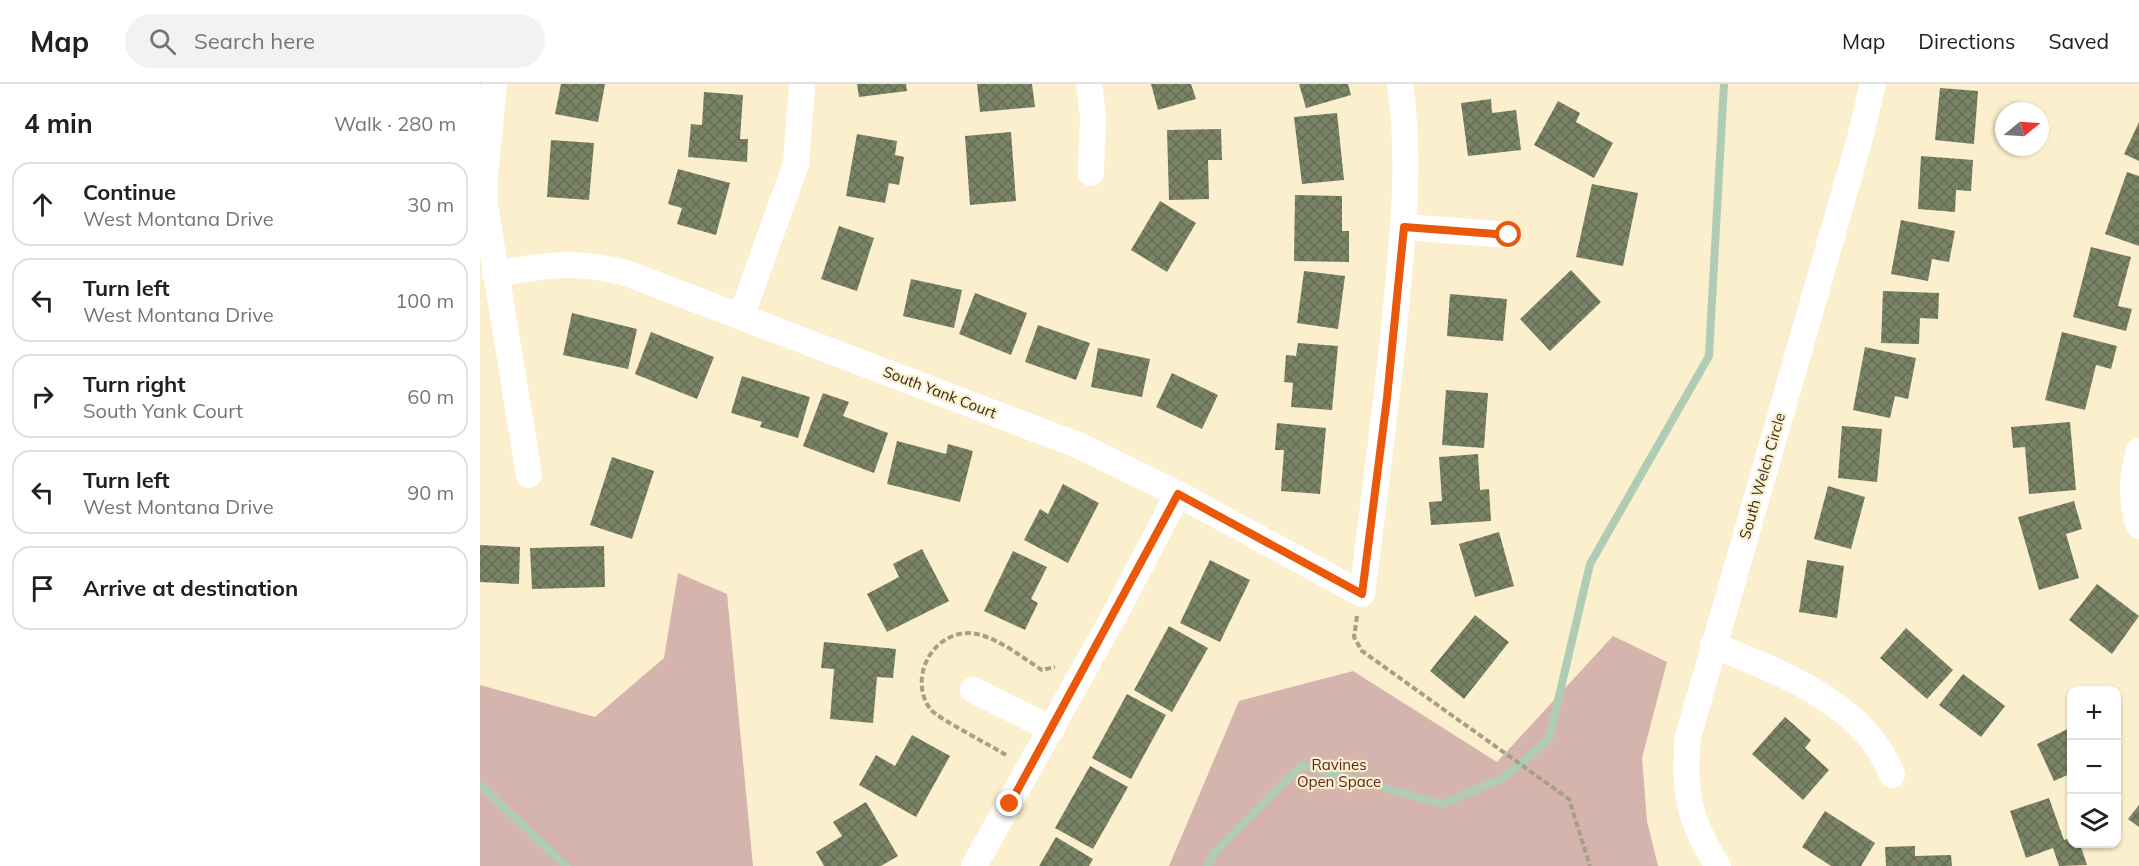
<!DOCTYPE html>
<meta charset="utf-8">
<style>
:root{--surface:#fff;--page:#f2f2f2;--text:#202124;--muted:#757577;--line:#e0e0e0}
body{margin:0;font-family:Mulish,sans-serif;background:var(--page);color:var(--text)}
.controls{position:absolute;right:18px;bottom:18px;display:grid;overflow:hidden;border-radius:12px;box-shadow:0 2px 4px #0004}
.controls button{width:54px;height:54px;display:grid;place-items:center;padding:0;border:0;border-bottom:2px solid var(--line);background:var(--surface);color:var(--text);font:30px sans-serif}
.compass{position:absolute;left:1515px;top:18px;width:54px;height:54px;border-radius:50%;background:var(--surface);box-shadow:0 2px 4px #0004;rotate:72deg}
.stop{position:absolute;width:18px;height:18px;margin:-14px;border:4px solid #ea580c;border-radius:50%;background:#fff}
.stop.end{background:#ea580c;border-color:#fff;box-shadow:0 2px 6px #0008}
.list{margin:0;padding:0;list-style:none}
h2{display:flex;justify-content:space-between;align-items:center;height:78px;margin:0;padding:0 24px;font-size:26px}
h2 small{font-size:20px;font-weight:400;color:var(--muted)}
.list li{display:grid;grid-template-columns:39px 1fr auto;gap:18px;align-items:center;box-sizing:border-box;height:84px;margin:0 12px 12px;padding:0 12px;border:2px solid var(--line);border-radius:18px}
.list b{display:block;font-size:22px;white-space:nowrap}
.list p{margin:0;font-size:20px;white-space:nowrap;color:var(--muted)}
.list em{font-size:20px;font-style:normal;color:var(--muted)}
.icon{flex:none;width:33px;height:33px;fill:none;stroke:currentColor;stroke-width:2;stroke-linecap:round;stroke-linejoin:round}
.map{position:relative;flex:none;width:1659px;height:782px;overflow:hidden}
header{display:flex;align-items:center;gap:36px;box-sizing:border-box;height:84px;padding:0 30px;background:var(--surface);border-bottom:2px solid var(--line)}
header strong{font-size:28px}
nav{display:flex;gap:33px;margin-inline-start:auto;font-size:21px}
.search{width:420px;height:54px;background:var(--page);display:flex;align-items:center;gap:15px;box-sizing:border-box;padding:0 21px;border-radius:33px;color:var(--muted);font-size:22px}
main{display:flex}
aside{flex:1;background:var(--surface)}
.map>svg:first-child{display:block}
</style>
<header>
<strong>Map</strong>
<div class="search"><svg class="icon" aria-label="search" viewBox="0 0 24 24"><circle cx="10" cy="10" r="6"/><path d="M15 15l6 6"/></svg>Search here</div>
<nav><a>Map</a><a>Directions</a><a>Saved</a></nav>
</header>
<main>
<aside>
<h2>4 min<small>Walk · 280 m</small></h2>
<ul class="list">
<li><svg class="icon" aria-label="ahead" viewBox="0 0 24 24"><path d="M12 20V5M6 11l6-6 6 6"/></svg><div><b>Continue</b><p>West Montana Drive</p></div><em>30 m</em></li>
<li><svg class="icon" aria-label="left" viewBox="0 0 24 24"><path d="M17 20v-9H6M10 6l-5 5 5 5"/></svg><div><b>Turn left</b><p>West Montana Drive</p></div><em>100 m</em></li>
<li><svg class="icon" aria-label="right" viewBox="0 0 24 24"><path d="M7 20v-9h11M14 6l5 5-5 5"/></svg><div><b>Turn right</b><p>South Yank Court</p></div><em>60 m</em></li>
<li><svg class="icon" aria-label="left" viewBox="0 0 24 24"><path d="M17 20v-9H6M10 6l-5 5 5 5"/></svg><div><b>Turn left</b><p>West Montana Drive</p></div><em>90 m</em></li>
<li><svg class="icon" aria-label="arrive" viewBox="0 0 24 24"><path d="M6 21V4h12l-3 4 3 4H6"/></svg><div><b>Arrive at destination</b></div></li>
</ul>
</aside>
<div class="map">
<svg width="1659" height="782" viewBox="0 0 1659 782">
<defs>
<pattern id="building-cross-hatch" width="8" height="8" patternUnits="userSpaceOnUse" patternTransform="scale(1.5)"><rect width="8" height="8" fill="#7a8366"/><path d="M0 0l8 8M0 8l8-8" fill="none" stroke="#646b53"/></pattern>
</defs>
<rect width="100%" height="100%" fill="#fbefce"/>
<g fill="#d4b4ad">
<path d="M198,489L247,510L273,782H0V601L115,633L184,574Z"/>
<path d="M1133,552L1187,578L1162,674L1167,737L1178,782H689L759,617L873,587L1017,678Z"/>
</g>
<g fill="none" stroke-linecap="round" stroke-linejoin="round">
<g stroke="#b0ccb5" stroke-width="8">
<path d="M0,701L86,782"/>
<path d="M728,782L734,769L822,681L962,720L1023,694L1069,655L1110,480L1229,272L1244,0"/>
</g>
</g>
<g fill="url(#building-cross-hatch)">
<path d="M81,0H125L118,38L75,30Z"/>
<path d="M377,0H426L427,7L379,13Z"/>
<path d="M497,0H552L555,23L500,28Z"/>
<path d="M671,0H711L716,15L678,26Z"/>
<path d="M819,0H868L871,11L826,24Z"/>
<path d="M1460,4L1498,7L1494,60L1455,56Z"/>
<path d="M224,8L263,11L260,55H268L267,78L208,73L211,40L222,41Z"/>
<path d="M1011,15L1012,29L1036,26L1041,66L988,72L981,19Z"/>
<path d="M1078,17L1100,29L1096,38L1133,59L1114,94L1054,61Z"/>
<path d="M857,29L864,96L822,100L814,33Z"/>
<path d="M1659,38V77L1644,70Z"/>
<path d="M741,45L742,76H728L729,115L689,116L687,46Z"/>
<path d="M531,48L536,117L490,121L485,52Z"/>
<path d="M377,50L417,57L415,71L424,73L419,101L409,99L405,119L366,112Z"/>
<path d="M71,56L114,59L109,116L67,113Z"/>
<path d="M1441,72L1493,76L1491,107L1476,106L1475,128L1438,125Z"/>
<path d="M198,85L250,99L236,151L197,140L202,124L188,120Z"/>
<path d="M1647,88L1659,92V162L1625,150Z"/>
<path d="M1112,100L1158,109L1143,182L1096,173Z"/>
<path d="M815,111L862,112V147H869V178L814,177Z"/>
<path d="M680,117L716,139L687,188L651,166Z"/>
<path d="M1421,136L1475,147L1469,178L1452,175L1448,197L1411,190Z"/>
<path d="M359,142L394,154L377,207L341,195Z"/>
<path d="M1611,163L1651,173L1638,222L1652,225L1646,247L1593,233Z"/>
<path d="M1091,186L1121,218L1070,267L1040,235Z"/>
<path d="M824,187L865,192L858,245L817,239Z"/>
<path d="M431,195L482,206L474,244L423,232Z"/>
<path d="M1403,207L1459,209L1458,235L1440,234L1439,260L1401,259Z"/>
<path d="M495,209L547,229L531,271L479,250Z"/>
<path d="M970,210L1027,215L1023,257L967,252Z"/>
<path d="M92,229L157,245L148,285L83,271Z"/>
<path d="M558,241L610,259L596,296L545,278Z"/>
<path d="M171,248L234,273L217,315L155,290Z"/>
<path d="M1582,248L1637,262L1631,285L1616,281L1605,326L1565,316Z"/>
<path d="M818,259L858,262L852,326L811,323L813,299L804,298L806,271L816,272Z"/>
<path d="M1385,263L1436,274L1428,315L1415,312L1410,334L1373,326Z"/>
<path d="M618,264L670,275L662,313L611,303Z"/>
<path d="M692,289L738,311L722,345L676,323Z"/>
<path d="M262,292L330,313L318,354L280,343L282,338L251,329Z"/>
<path d="M966,306L1008,309L1004,364L962,361Z"/>
<path d="M343,309L369,318L363,332L408,349L394,389L323,362Z"/>
<path d="M1590,338L1596,406L1549,410L1545,363L1533,364L1531,343Z"/>
<path d="M797,339L846,344L840,410L801,407L804,366H795Z"/>
<path d="M1362,342L1402,345L1397,398L1358,394Z"/>
<path d="M417,357L466,370L468,360L493,367L480,418L407,400Z"/>
<path d="M998,370L1000,406L1009,405L1011,437L951,441L949,418L962,417L959,373Z"/>
<path d="M132,373L174,387L152,455L110,441Z"/>
<path d="M583,400L619,419L588,479L544,456L560,425L568,430Z"/>
<path d="M1348,402L1385,413L1371,465L1334,455Z"/>
<path d="M1594,417L1602,445L1586,450L1599,494L1559,506L1538,433Z"/>
<path d="M1019,448L1034,502L995,513L979,460Z"/>
<path d="M0,461L40,463L39,500L0,498Z"/>
<path d="M124,462L125,503L52,505L50,464Z"/>
<path d="M442,465L469,517L407,548L387,510L419,493L413,480Z"/>
<path d="M533,467L567,483L551,515L558,519L545,546L504,527Z"/>
<path d="M730,476L770,496L740,558L700,539Z"/>
<path d="M1327,476L1364,482L1357,534L1319,528Z"/>
<path d="M1617,500L1659,532L1632,570L1589,536Z"/>
<path d="M995,531L1029,558L984,615L950,587Z"/>
<path d="M689,542L728,564L692,628L654,606Z"/>
<path d="M1426,544L1473,586L1447,615L1400,574Z"/>
<path d="M344,558L416,565L413,594L397,593L393,639L350,635L354,585L341,584Z"/>
<path d="M1483,590L1525,622L1501,653L1459,621Z"/>
<path d="M647,610L686,631L651,695L612,674Z"/>
<path d="M1305,633L1331,656L1325,664L1349,686L1323,716L1272,670Z"/>
<path d="M1592,643V689L1574,697L1557,660Z"/>
<path d="M432,651L470,672L436,733L379,701L396,671L415,682Z"/>
<path d="M610,682L648,703L613,765L575,744Z"/>
<path d="M1569,714L1584,756L1592,753V760H1600L1607,781L1579,782L1573,764L1546,774L1530,727Z"/>
<path d="M386,718L418,772L401,782H344L336,768L362,752L353,738Z"/>
<path d="M1659,721V743L1648,735Z"/>
<path d="M1345,727L1395,759L1381,782H1351L1322,763Z"/>
<path d="M576,753L613,775L609,782H559Z"/>
<path d="M1435,762V772L1471,771L1472,782H1406L1405,763Z"/>
</g>
<g fill="none" stroke-linecap="round" stroke-linejoin="round">
<g stroke="#a89f86" stroke-width="4" stroke-dasharray="6 3" stroke-linecap="butt">
<path d="M877,532L874,553L882,567L1089,715L1110,782"/>
<path d="M526,671C512,662 459,635 451,626C428,597 450,549 489,549C514,550 541,573 562,586L575,583"/>
</g>
<g stroke="#fff" stroke-width="26">
<path d="M14,0L5,92V121L49,391"/>
<path d="M609,0L613,31L611,89"/>
<path d="M924,143L1029,151"/>
<path d="M15,190C65,181 95,176 146,189L600,362L698,410L882,510C894,414 907,319 916,224C923,149 931,75 920,0"/>
<path d="M261,233L316,80L322,0"/>
<path d="M1659,367C1651,393 1651,417 1659,442"/>
<path d="M1233,561C1299,588 1385,619 1412,691"/>
<path d="M493,606L572,645"/>
<path d="M494,782L635,530L698,410"/>
<path d="M1238,782C1209,738 1203,706 1208,653L1380,54L1393,0"/>
</g>
</g>
<g fill="none" stroke-linecap="round" stroke-linejoin="round">
<path stroke="#ea580c" stroke-width="8" d="M530,720L698,410L882,510L907,314L924,143L1029,151"/>
</g>
<g text-anchor="middle" dominant-baseline="central" stroke-width="4.5" stroke-linejoin="round" paint-order="stroke">
<g font-size="15" fill="#2e2a1d" stroke="#fbefce">
<text transform="translate(460 308) rotate(21)">South Yank Court</text>
<text transform="translate(1282 392) rotate(-74)">South Welch Circle</text>
</g>
<g font-size="15" fill="#592921" stroke="#fbefce">
<text x="859" y="680">Ravines<tspan x="859" dy="17">Open Space</tspan></text>
</g>
</g>
</svg>
<div class="controls">
<button>+</button>
<button>−</button>
<button><svg class="icon" aria-label="layers" viewBox="0 0 24 24"><path d="M12 4l9 5-9 5-9-5zM3 14l9 5 9-5"/></svg></button>
</div>
<svg class="compass" viewBox="-18 -18 36 36"><path d="M0-13l5 13h-10z" fill="#e53935"/><path d="M0 13l5-13h-10z" fill="#757577"/></svg>
<div class="stop" style="left:1029px;top:151px"></div>
<div class="stop end" style="left:530px;top:720px"></div>
</div>
</main>
